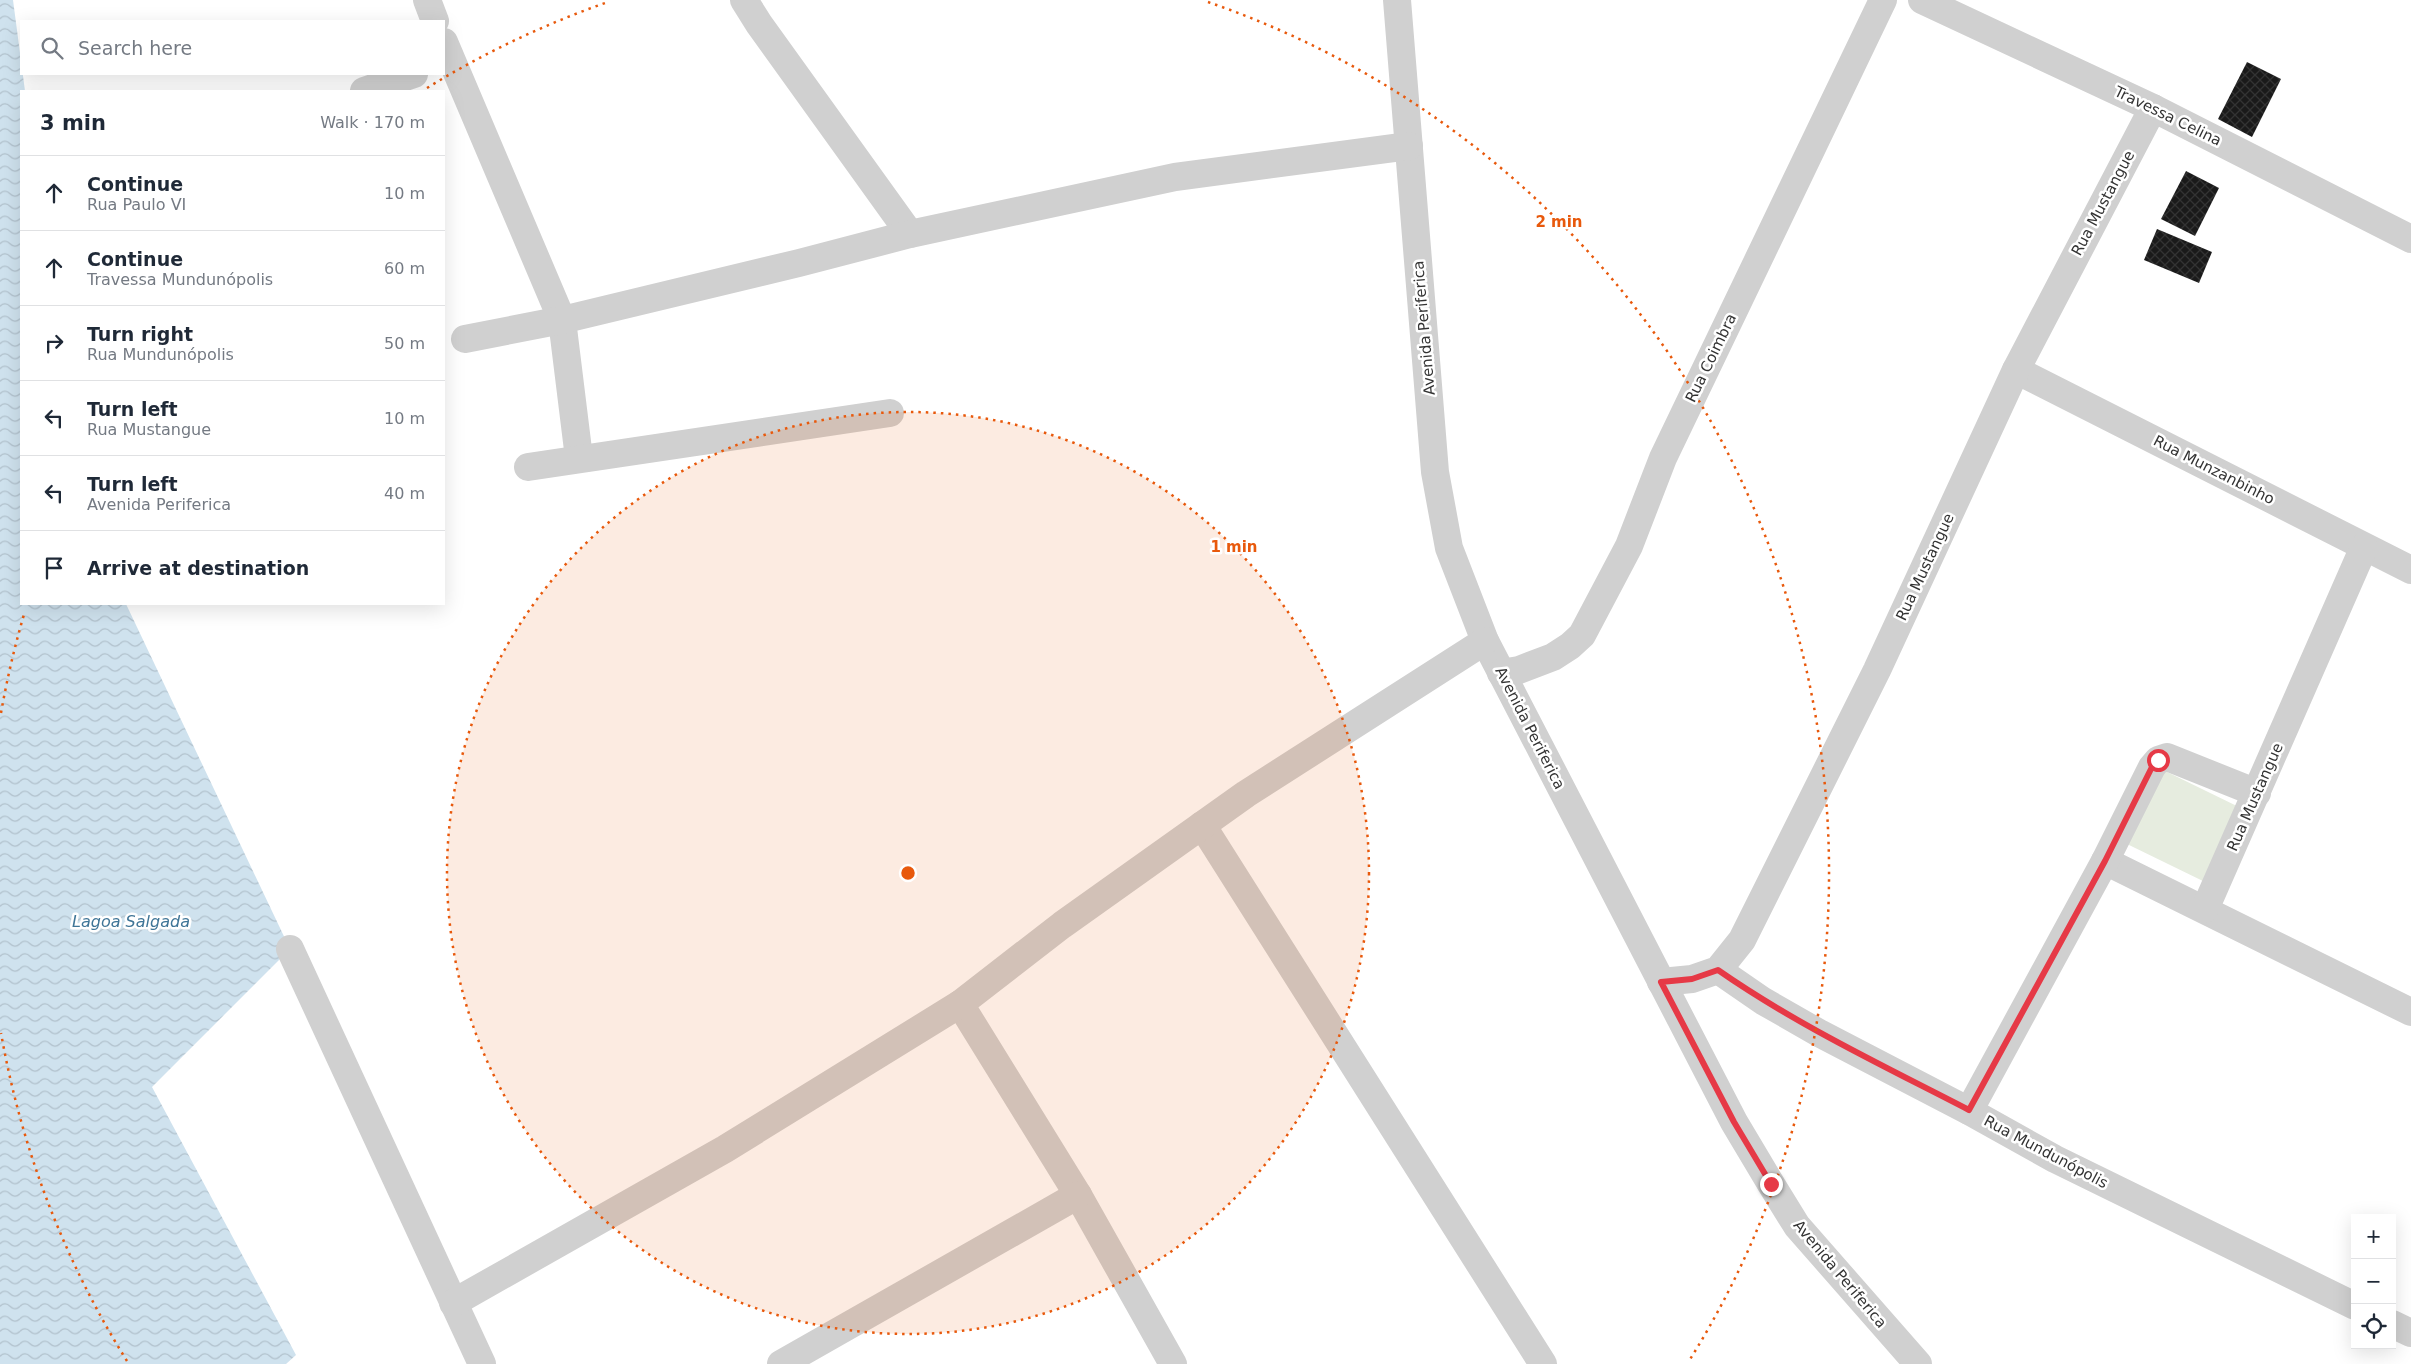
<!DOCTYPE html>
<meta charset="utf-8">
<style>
:root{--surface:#fff;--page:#f6f6f7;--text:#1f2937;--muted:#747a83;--line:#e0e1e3}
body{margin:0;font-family:"DejaVu Sans",sans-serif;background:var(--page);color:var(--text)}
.controls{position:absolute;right:15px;bottom:15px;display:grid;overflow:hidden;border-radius:0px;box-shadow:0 5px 20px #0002}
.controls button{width:45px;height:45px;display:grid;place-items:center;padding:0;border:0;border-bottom:1px solid var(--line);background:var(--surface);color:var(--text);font:25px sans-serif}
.stop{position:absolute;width:15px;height:15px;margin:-11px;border:4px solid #e63946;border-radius:50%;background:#fff}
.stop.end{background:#e63946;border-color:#fff;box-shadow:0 1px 5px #0008}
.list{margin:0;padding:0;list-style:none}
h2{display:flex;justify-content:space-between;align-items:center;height:65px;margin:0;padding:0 20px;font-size:21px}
h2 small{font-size:16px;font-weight:400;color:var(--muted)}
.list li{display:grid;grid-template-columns:32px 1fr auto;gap:15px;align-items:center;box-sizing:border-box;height:75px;padding:0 20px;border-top:1px solid var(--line)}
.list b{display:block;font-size:19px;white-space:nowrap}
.list p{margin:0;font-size:16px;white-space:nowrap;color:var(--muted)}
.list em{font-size:16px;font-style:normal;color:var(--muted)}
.icon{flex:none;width:28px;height:28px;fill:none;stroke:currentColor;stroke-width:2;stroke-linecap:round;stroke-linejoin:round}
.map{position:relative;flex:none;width:2411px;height:1364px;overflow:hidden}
.search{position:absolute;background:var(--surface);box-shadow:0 5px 20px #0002;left:20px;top:20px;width:425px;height:55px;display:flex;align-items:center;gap:12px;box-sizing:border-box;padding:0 18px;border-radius:0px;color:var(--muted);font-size:19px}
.panel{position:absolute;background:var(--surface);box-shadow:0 5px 20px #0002;left:20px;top:90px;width:425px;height:515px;border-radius:0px}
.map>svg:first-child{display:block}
</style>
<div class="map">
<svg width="2411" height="1364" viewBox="0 0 2411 1364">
<defs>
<pattern id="water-waves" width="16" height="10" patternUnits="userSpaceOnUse" patternTransform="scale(1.25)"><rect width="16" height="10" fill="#cfe2ee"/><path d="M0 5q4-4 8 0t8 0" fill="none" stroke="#b2c2cd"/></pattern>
<pattern id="building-cross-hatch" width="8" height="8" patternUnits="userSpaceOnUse" patternTransform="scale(1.25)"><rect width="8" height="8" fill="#1a1a1a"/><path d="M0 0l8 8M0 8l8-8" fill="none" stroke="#333"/></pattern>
</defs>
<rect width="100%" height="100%" fill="#fff"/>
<path fill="#e6ecdf" d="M2163,770L2243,809L2207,883L2127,844Z"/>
<path fill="url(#water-waves)" d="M0,0H13L25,91H21V604H126L290,949L152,1087L296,1355L286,1364H0Z"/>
<g fill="url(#building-cross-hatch)">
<path d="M2247,62L2281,79L2252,137L2218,119Z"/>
<path d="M2186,171L2219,188L2195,236L2161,219Z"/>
<path d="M2157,229L2212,252L2199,283L2144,260Z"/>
</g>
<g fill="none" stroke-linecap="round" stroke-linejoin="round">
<g stroke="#d0d0d0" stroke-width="28">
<path d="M427,0L435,21"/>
<path d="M744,0L759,24L910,234"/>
<path d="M1397,0L1435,472L1449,548L1485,641L1734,1122L1771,1184L1797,1226L1918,1364"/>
<path d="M1922,0L2153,108L2411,239"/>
<path d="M444,42L562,320L579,458"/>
<path d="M364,91L414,74"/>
<path d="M465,339L562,320L799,263L910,234L1175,177L1409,146"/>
<path d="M2016,370L2411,570"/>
<path d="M528,467L890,413"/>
<path d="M1501,673L1519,670L1553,657L1570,646L1582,635L1629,546L1663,458L1883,0"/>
<path d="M1202,825L1543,1364"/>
<path d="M2105,861L2411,1012"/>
<path d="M2205,909L2364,547"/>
<path d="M290,949L482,1364"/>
<path d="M1718,970L1763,1001L1819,1033L1969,1111L2055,1159L2355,1306"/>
<path d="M1661,982L1692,979L1718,970L1742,940L1877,670L2016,370L2153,108"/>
<path d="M960,1004L1078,1195L1173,1364"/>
<path d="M1969,1111L2105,861L2152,767L2158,760L2167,757L2257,793"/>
<path d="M453,1303L725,1149L960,1004L1062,925L1246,794L1485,641"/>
<path d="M2392,1324L2411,1333"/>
<path d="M781,1364L1078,1195"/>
</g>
</g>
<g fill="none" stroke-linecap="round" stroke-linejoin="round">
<path stroke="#e63946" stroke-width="6" d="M1771,1184L1734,1122L1661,982L1692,979L1718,970C1797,1025 1884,1066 1969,1110L2105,861L2152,767L2158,760"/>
</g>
<circle cx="908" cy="873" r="461" fill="#e8590c" fill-opacity=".12"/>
<g fill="none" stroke="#e8590c" stroke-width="2.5" stroke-dasharray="2.5 5">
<circle cx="908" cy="873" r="461"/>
<path d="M127 1361A921 921 0 0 1 1 1033M1 713A921 921 0 0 1 25 611M427 88A921 921 0 0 1 608 2M1208 2A921 921 0 0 1 1689 1361"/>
</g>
<g text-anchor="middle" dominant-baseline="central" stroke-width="5" stroke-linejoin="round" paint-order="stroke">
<g font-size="15" fill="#333" stroke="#fff">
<text transform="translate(2168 116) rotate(26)">Travessa Celina</text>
<text transform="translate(2103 203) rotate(-62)">Rua Mustangue</text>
<text transform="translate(1424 328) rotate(-95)">Avenida Periferica</text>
<text transform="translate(1711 358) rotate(-64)">Rua Coimbra</text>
<text transform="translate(2214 470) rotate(27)">Rua Munzanbinho</text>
<text transform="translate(1925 567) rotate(-65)">Rua Mustangue</text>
<text transform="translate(1530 728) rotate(63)">Avenida Periferica</text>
<text transform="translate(2255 797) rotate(-66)">Rua Mustangue</text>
<text transform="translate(2046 1152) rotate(28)">Rua Mundunópolis</text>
<text transform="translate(1840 1274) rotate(50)">Avenida Periferica</text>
</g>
<g font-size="16" font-style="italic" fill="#3f7597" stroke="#fff">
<text x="131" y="921">Lagoa Salgada</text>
</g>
</g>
<circle cx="908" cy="873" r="8" fill="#e8590c" stroke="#fff" stroke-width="2.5"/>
<g font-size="15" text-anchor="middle" font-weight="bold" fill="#e8590c" stroke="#fff" stroke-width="5" stroke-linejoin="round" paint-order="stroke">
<text x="1559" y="227">2 min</text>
<text x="1234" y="552">1 min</text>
</g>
</svg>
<div class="controls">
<button>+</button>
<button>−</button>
<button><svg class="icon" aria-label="locate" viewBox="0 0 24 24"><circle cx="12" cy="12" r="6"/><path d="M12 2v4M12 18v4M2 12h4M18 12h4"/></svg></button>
</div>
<div class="stop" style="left:2158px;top:760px"></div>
<div class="stop end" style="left:1771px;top:1184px"></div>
<div class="search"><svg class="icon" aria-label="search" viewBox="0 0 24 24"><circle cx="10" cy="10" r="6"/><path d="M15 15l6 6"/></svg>Search here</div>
<section class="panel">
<h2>3 min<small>Walk · 170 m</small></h2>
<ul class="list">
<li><svg class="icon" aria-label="ahead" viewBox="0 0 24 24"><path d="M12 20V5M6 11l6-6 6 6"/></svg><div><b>Continue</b><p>Rua Paulo VI</p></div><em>10 m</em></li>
<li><svg class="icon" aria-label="ahead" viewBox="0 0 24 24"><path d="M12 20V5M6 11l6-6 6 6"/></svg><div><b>Continue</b><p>Travessa Mundunópolis</p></div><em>60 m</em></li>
<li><svg class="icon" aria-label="right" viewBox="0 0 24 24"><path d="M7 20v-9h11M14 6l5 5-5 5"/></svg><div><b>Turn right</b><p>Rua Mundunópolis</p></div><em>50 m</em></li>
<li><svg class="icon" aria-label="left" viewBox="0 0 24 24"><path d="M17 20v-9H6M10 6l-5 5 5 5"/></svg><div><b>Turn left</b><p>Rua Mustangue</p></div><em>10 m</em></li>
<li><svg class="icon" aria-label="left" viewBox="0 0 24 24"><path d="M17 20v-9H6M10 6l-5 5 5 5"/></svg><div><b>Turn left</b><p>Avenida Periferica</p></div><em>40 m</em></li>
<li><svg class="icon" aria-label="arrive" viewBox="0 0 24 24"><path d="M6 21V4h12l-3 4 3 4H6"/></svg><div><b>Arrive at destination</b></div></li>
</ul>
</section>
</div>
